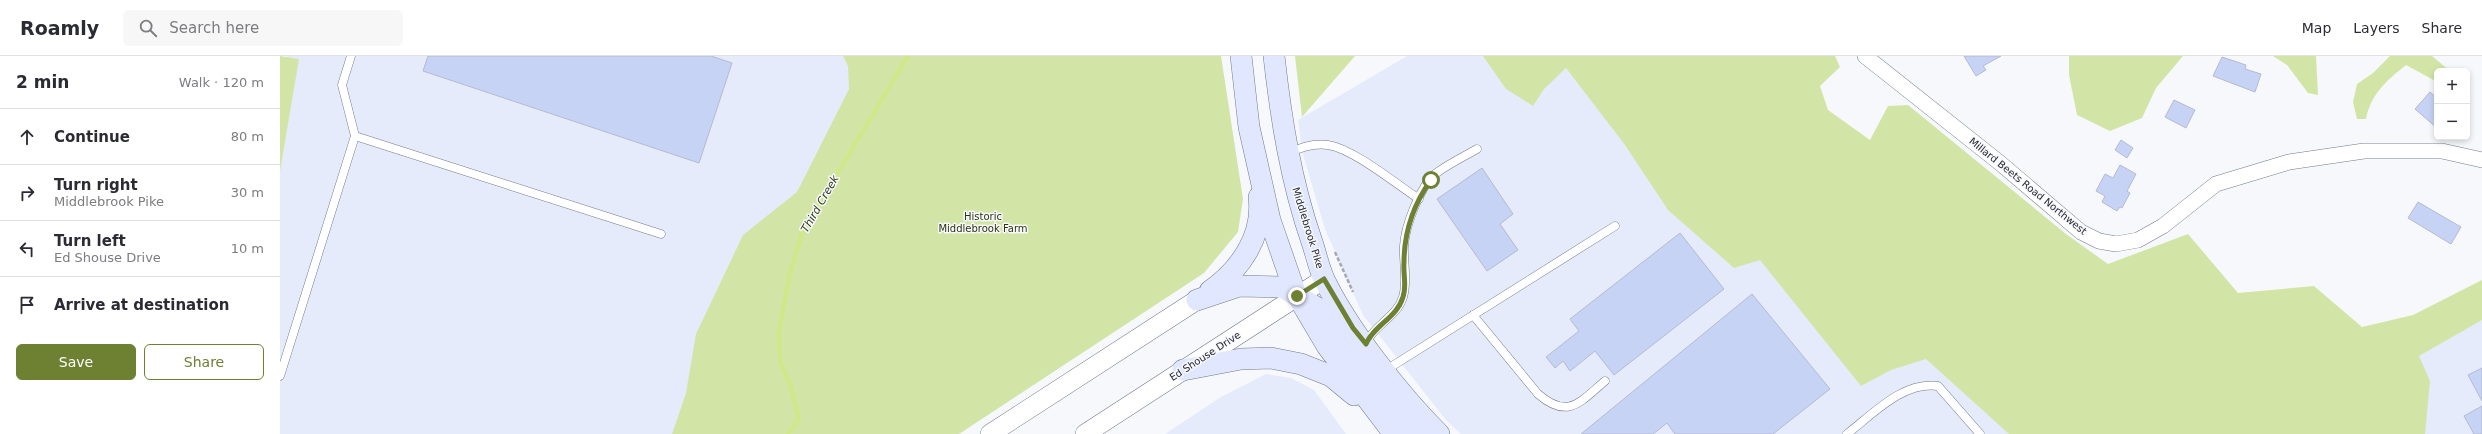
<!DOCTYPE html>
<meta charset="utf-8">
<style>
:root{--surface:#fff;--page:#f7f7f7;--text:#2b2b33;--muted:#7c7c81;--line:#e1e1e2;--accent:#6e8132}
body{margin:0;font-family:"DejaVu Sans",sans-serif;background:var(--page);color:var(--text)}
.controls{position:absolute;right:12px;top:12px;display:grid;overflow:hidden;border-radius:6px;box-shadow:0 2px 6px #0003}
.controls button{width:36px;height:36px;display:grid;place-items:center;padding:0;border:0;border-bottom:1px solid var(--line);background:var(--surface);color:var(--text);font:20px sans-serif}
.stop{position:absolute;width:12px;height:12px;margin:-9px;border:3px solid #6e8132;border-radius:50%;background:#fff}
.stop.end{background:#6e8132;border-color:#fff;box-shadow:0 1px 4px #0008}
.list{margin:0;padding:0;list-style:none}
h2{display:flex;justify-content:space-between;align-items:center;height:52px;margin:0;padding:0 16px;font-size:17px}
h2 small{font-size:13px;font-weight:400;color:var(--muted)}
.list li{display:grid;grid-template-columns:26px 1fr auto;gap:12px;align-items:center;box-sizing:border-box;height:56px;padding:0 16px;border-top:1px solid var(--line)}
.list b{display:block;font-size:15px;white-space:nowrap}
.list p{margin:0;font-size:13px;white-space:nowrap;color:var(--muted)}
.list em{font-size:13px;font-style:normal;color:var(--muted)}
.actions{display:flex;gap:8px;padding:12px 16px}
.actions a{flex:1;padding:9px 0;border:1px solid var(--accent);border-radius:6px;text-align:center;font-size:14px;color:var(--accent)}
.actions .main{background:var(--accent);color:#fff}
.icon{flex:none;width:22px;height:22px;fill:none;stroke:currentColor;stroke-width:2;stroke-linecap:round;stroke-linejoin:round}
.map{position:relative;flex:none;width:2202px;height:378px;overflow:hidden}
header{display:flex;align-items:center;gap:24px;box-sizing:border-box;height:56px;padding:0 20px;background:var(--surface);border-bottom:1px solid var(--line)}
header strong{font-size:19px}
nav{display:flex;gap:22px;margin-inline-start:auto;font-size:14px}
.search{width:280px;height:36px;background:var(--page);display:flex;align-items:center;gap:10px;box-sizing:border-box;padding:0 14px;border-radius:6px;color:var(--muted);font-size:15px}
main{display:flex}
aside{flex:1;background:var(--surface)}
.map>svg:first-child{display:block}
</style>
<header>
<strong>Roamly</strong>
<div class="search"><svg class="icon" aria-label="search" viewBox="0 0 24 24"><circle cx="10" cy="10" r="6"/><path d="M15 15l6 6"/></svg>Search here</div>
<nav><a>Map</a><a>Layers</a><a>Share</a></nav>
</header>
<main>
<aside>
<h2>2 min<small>Walk · 120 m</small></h2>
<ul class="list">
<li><svg class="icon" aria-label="ahead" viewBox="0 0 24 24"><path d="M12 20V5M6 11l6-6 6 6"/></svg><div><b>Continue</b></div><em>80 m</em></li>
<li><svg class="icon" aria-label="right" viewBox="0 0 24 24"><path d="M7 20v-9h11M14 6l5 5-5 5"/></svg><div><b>Turn right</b><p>Middlebrook Pike</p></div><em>30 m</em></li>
<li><svg class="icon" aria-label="left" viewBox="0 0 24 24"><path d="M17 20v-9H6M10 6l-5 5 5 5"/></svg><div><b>Turn left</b><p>Ed Shouse Drive</p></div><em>10 m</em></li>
<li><svg class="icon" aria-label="arrive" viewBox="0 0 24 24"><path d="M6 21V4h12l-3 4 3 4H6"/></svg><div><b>Arrive at destination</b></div></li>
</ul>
<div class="actions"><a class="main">Save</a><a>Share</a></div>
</aside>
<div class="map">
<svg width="2202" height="378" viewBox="0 0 2202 378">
<rect width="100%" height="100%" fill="#f6f8fc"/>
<g fill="#e5ebfb">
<path d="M7,0H607L403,378H0V30Z"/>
<path d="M1127,0H1365L1853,378H1181L1166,364L1083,259L1045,173L1022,95L1018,64Z"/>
<path d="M2202,235V378H1964Z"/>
<path d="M986,318L1011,322L1034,334L1066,378H885L941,341Z"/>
</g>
<g fill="#d3e5a6">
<path d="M0,0L19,3L0,115Z"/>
<path d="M563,0H941L963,143L958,176L924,217L679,378H392L406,337L416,278L463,179L517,136L569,33L568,10Z"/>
<path d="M1015,0H1075L1022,61Z"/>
<path d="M1203,0H1555L1560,11L1540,30L1548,54L1590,84L1608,50L1628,49L1786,178L1828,208L1908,178L1958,237L2034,230L2082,271L2133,259L2202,224V264L2139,300L2150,325L2145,378H1729L1646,303L1611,314L1581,330L1480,204L1454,212L1388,154L1345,89L1286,12L1264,33L1253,50L1226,33Z"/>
<path d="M1789,0H1903L1876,32L1862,62L1830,75L1797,59L1789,19Z"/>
<path d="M1993,0H2036L2038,39L2028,37L2007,9Z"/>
<path d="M2110,0H2152L2170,15H2157V26L2126,9C2106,25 2091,38 2086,63H2077L2073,46L2077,28L2093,17Z"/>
</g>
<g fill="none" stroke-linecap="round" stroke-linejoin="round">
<path stroke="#cfe98a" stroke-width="4.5" d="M508,378L519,363L511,331L500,305L499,275L510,216L523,175L628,0"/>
</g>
<g fill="#c7d3f5" stroke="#b4bbce">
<path d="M148,0H431L452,7L419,107L143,15Z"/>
<path d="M1684,0H1721L1703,10L1706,14L1696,20Z"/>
<path d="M1942,1L1966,9L1965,13L1981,18L1975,36L1933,20Z"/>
<path d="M2150,36L2157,42V72L2135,53Z"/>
<path d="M1894,44L1915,54L1906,72L1885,61Z"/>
<path d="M1841,84L1853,92L1847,102L1835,94Z"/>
<path d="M1840,109L1856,118L1847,135L1850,137L1842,152L1840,151L1837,155L1822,146L1825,140L1816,135L1825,118L1833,122Z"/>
<path d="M1202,112L1233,158L1220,168L1238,194L1207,215L1157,143Z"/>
<path d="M2138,146L2181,171L2171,188L2128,162Z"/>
<path d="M1400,177L1444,233L1334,319L1315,295L1290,315L1283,305L1275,312L1266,301L1299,275L1290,263Z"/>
<path d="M1472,238L1550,333L1493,378H1395L1387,367L1373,378H1301Z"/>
<path d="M2202,312V345L2188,319Z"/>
<path d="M2202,350V378H2194L2184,360Z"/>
</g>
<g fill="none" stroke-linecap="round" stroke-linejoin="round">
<g stroke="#747a8b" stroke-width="9">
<g id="service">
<path d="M75,80L381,178"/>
<path d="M1009,97C1021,91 1034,87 1048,89C1074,93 1116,128 1139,143"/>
<path d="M1193,259L1258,338C1288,364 1300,346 1325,325"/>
<path d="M1086,287C1094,269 1117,261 1123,241C1128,225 1123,206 1124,190C1125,170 1140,131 1155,118C1168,108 1183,101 1197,93"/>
<path d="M1106,314L1335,170"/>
<path d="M0,320L75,80L62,29L71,0"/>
<path d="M1567,378C1593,358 1623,325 1658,330L1700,378"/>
</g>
</g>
<g stroke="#747a8b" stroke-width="16">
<path id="minor" d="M1585,0L1720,107L1801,176L1819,185L1836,188L1858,184L1883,170L1936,128L2009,106L2084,95H2162L2202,104"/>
</g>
<g stroke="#747a8b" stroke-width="20">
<g id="tertiary">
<path d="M710,378L917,244"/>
<path d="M805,378L1044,223"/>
</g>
</g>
<g stroke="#747a8b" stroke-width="22">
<g id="secondary">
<path d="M961,0L969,71L990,164L1015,236L1047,290L1114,378"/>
<path d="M994,0C1001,63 1011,126 1032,186C1036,198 1039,212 1044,223C1068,273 1120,339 1159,378"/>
<path d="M930,235C960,214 984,180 979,141"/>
<path d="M917,244L959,230L1002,231L1036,251L1060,277L1136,378"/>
<path d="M903,314L961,303L991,302L1021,308L1051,320L1074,339"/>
</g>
</g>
<path stroke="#a6a8ae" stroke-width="2.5" stroke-dasharray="4 2" stroke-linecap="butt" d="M1055,196L1073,236"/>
<use href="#service" stroke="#fff" stroke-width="8"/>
<use href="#minor" stroke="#fff" stroke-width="15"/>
<use href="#tertiary" stroke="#fff" stroke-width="19"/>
<use href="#secondary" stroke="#e0e7fe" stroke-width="21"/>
</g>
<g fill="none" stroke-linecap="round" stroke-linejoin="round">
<path stroke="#6e8132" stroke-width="5" d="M1017,240L1044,223L1073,272L1086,288C1094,269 1117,262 1123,241C1127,229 1123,219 1124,207C1124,176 1133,149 1151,124"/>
</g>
<g text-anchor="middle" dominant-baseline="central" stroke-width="3" stroke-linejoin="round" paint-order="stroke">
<g font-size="10" fill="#272931" stroke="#f6f8fc">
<text transform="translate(1748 130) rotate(39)">Millard Beets Road Northwest</text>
<text transform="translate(1028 172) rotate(73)">Middlebrook Pike</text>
<text transform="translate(925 300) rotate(-33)">Ed Shouse Drive</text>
</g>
<g font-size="10" fill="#2c350e" stroke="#f6f8fc">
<text x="703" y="160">Historic<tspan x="703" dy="12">Middlebrook Farm</tspan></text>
</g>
<g font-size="11" font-style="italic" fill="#353f18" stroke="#f6f8fc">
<text transform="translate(540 148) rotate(-60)">Third Creek</text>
</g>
</g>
</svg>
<div class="controls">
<button>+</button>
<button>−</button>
</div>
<div class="stop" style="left:1151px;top:124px"></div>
<div class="stop end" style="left:1017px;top:240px"></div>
</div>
</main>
